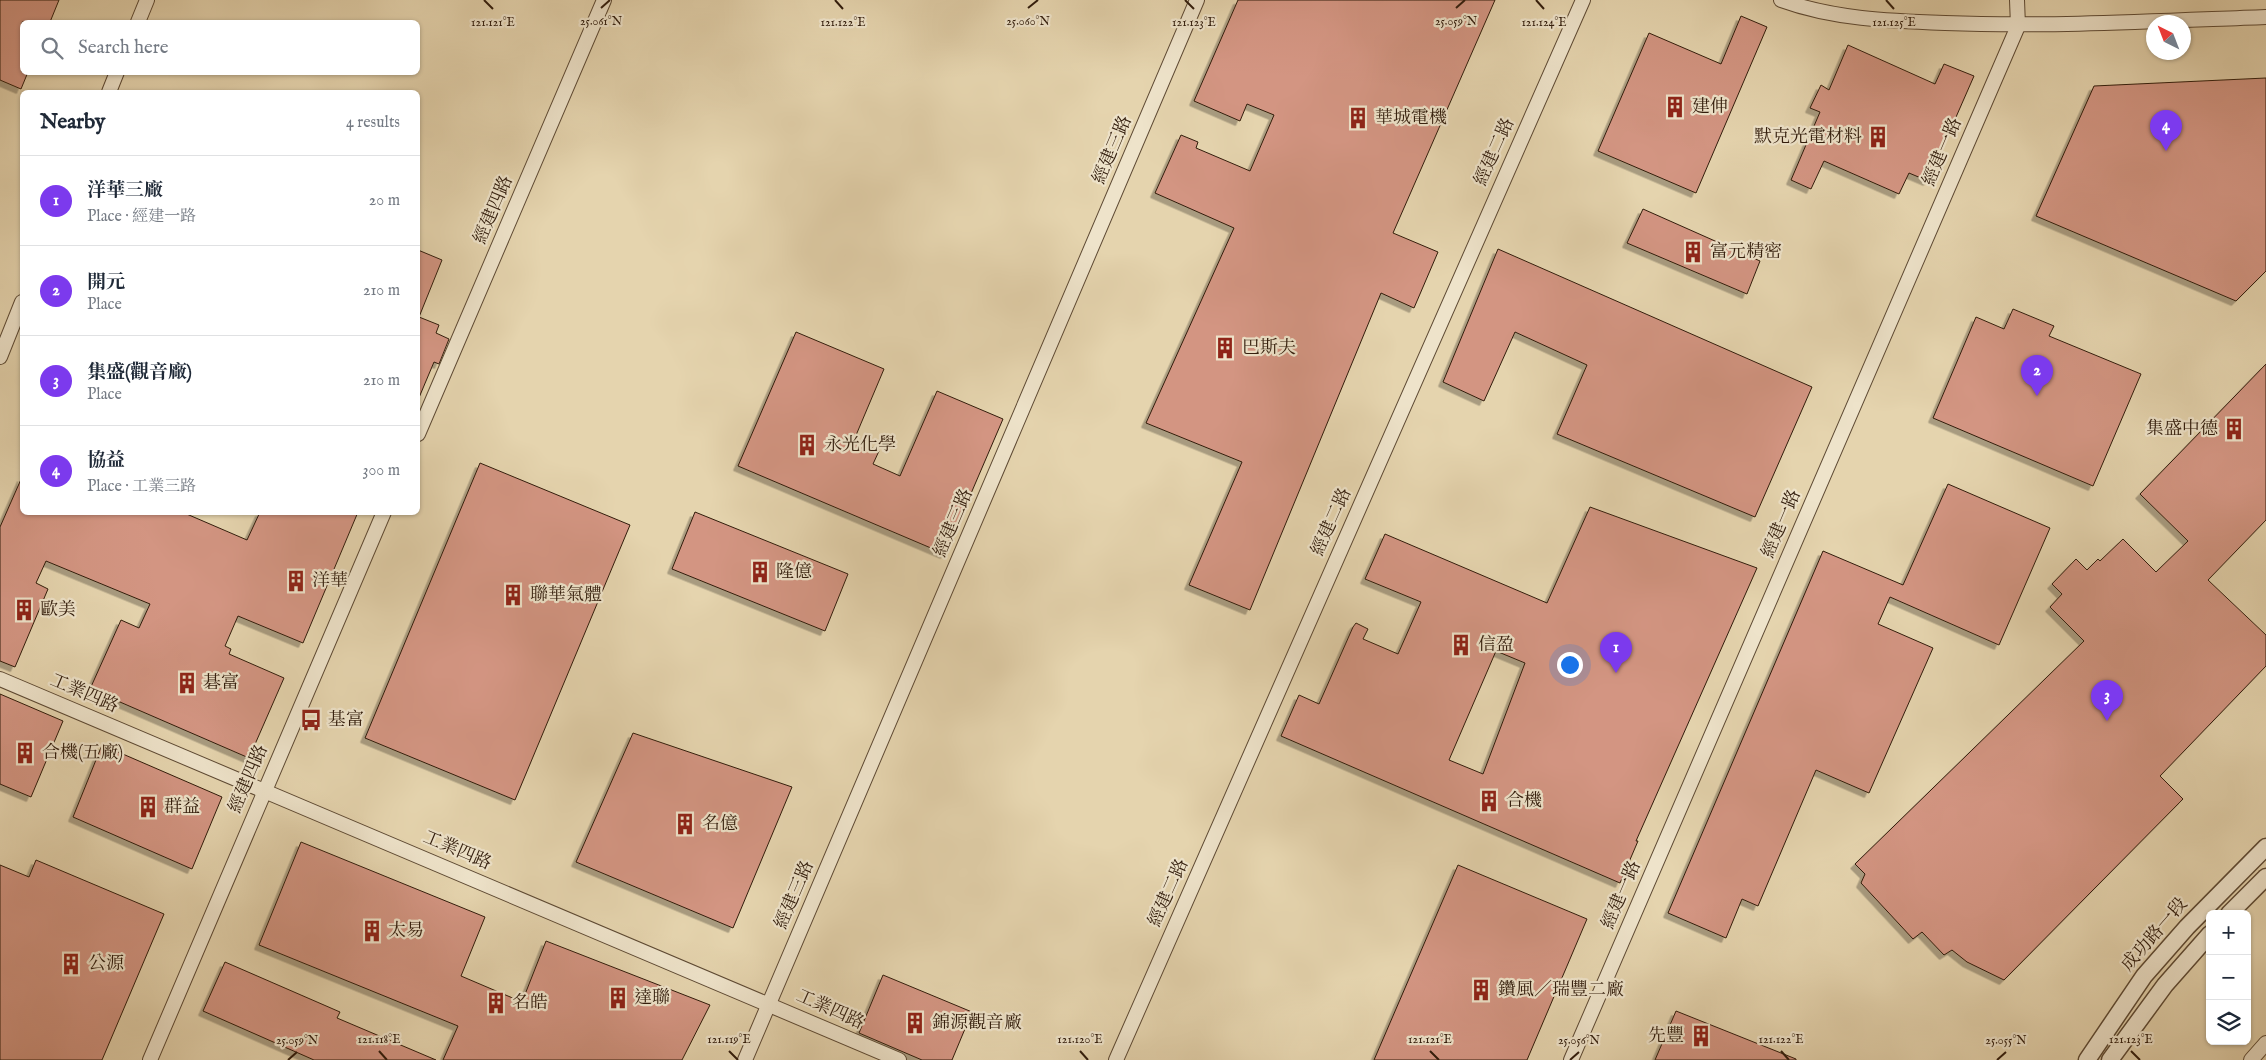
<!DOCTYPE html>
<meta charset="utf-8">
<style>
:root{--surface:#fff;--page:#f2f2f3;--text:#1f2937;--muted:#747a83;--line:#e0e1e3;--accent:#7c3aed}
body{margin:0;font-family:"IM FELL English","Noto Serif TC",serif;background:var(--page);color:var(--text)}
.controls{position:absolute;right:15px;bottom:15px;display:grid;overflow:hidden;border-radius:8px;box-shadow:0 1px 4px #0004}
.controls button{width:45px;height:45px;display:grid;place-items:center;padding:0;border:0;border-bottom:1px solid var(--line);background:var(--surface);color:var(--text);font:25px sans-serif}
.compass{position:absolute;left:2146px;top:15px;width:45px;height:45px;border-radius:50%;background:var(--surface);box-shadow:0 1px 4px #0004;rotate:318deg}
.you{position:absolute;left:1569px;top:664px;width:18px;height:18px;margin:-12px;border:4px solid #fff;border-radius:50%;background:#1a73e8;box-shadow:0 0 0 8px #1a73e833}
.badge{display:grid;place-items:center;width:32px;height:32px;border-radius:50%;background:var(--accent);color:#fff;font-size:16px;font-weight:700}
.pin{position:absolute;translate:-50% -41px;filter:drop-shadow(0 1px 2px #0008)}
.pin::after{content:'';position:absolute;top:26px;width:18px;height:15px;background:inherit;clip-path:polygon(0 0,100% 0,50% 100%)}
.list{margin:0;padding:0;list-style:none}
h2{display:flex;justify-content:space-between;align-items:center;height:65px;margin:0;padding:0 20px;font-size:21px}
h2 small{font-size:16px;font-weight:400;color:var(--muted)}
.list li{display:grid;grid-template-columns:32px 1fr auto;gap:15px;align-items:center;box-sizing:border-box;height:90px;padding:0 20px;border-top:1px solid var(--line)}
.list b{display:block;font-size:19px;white-space:nowrap}
.list p{margin:0;font-size:16px;white-space:nowrap;color:var(--muted)}
.list em{font-size:16px;font-style:normal;color:var(--muted)}
.icon{flex:none;width:28px;height:28px;fill:none;stroke:currentColor;stroke-width:2;stroke-linecap:round;stroke-linejoin:round}
.map{position:relative;flex:none;width:2266px;height:1060px;overflow:hidden}
.search{position:absolute;background:var(--surface);box-shadow:0 1px 4px #0004;left:20px;top:20px;width:400px;height:55px;display:flex;align-items:center;gap:12px;box-sizing:border-box;padding:0 18px;border-radius:8px;color:var(--muted);font-size:19px}
.panel{position:absolute;background:var(--surface);box-shadow:0 1px 4px #0004;left:20px;top:90px;width:400px;height:425px;border-radius:8px}
.map>svg:first-child{display:block}
</style>
<div class="map">
<svg width="2266" height="1060" viewBox="0 0 2266 1060">
<defs>
<filter id="shadow"><feDropShadow dx="-4.5" dy="4.5" stdDeviation="0" flood-color="#0004"/></filter>
</defs>
<rect width="100%" height="100%" fill="#e5d4ae"/>
<filter id="stains"><feTurbulence type="fractalNoise" baseFrequency=".004" numOctaves="4"/><feColorMatrix values="0 0 0 0 .2 0 0 0 0 .09 0 0 0 0 .02 0 0 0 .5 -.17"/></filter>
<radialGradient id="worn" r=".72"><stop offset=".6" stop-color="#630" stop-opacity="0"/><stop offset="1" stop-color="#630" stop-opacity=".3"/></radialGradient>
<g fill="#d39582" stroke="#311c0c" fill-rule="evenodd" filter="url(#shadow)">
<path d="M0,0H59L50,22H22V72H28L21,89L0,80Z"/>
<path d="M1238,0H1495L1393,233L1438,252L1414,308L1381,293L1250,610L1189,585L1242,462L1146,423L1234,228L1155,193L1181,135L1198,142L1196,148L1250,171L1274,115L1247,104L1240,121L1194,101Z"/>
<path d="M1741,16L1767,27L1696,193L1598,151L1649,33L1721,64Z"/>
<path d="M1848,45L1935,84L1944,64L1974,76L1928,181L1909,173L1899,194L1824,161L1811,189L1791,180L1820,112L1810,108L1821,85L1829,90Z"/>
<path d="M2266,78V271L2236,301L2036,216L2094,86Z"/>
<path d="M1643,209L1760,261L1747,294L1627,243Z"/>
<path d="M1498,249L1812,387L1755,517L1557,434L1587,365L1515,332L1484,401L1443,382Z"/>
<path d="M418,250L442,260L419,317L439,325L436,333L449,339L439,364L434,362L418,400Z"/>
<path d="M2013,309L2054,326L2049,336L2141,374L2093,486L1933,418L1976,317L2004,329Z"/>
<path d="M796,332L884,369L854,440L879,451L873,464L900,476L937,391L1003,419L945,554L738,466Z"/>
<path d="M2266,364V520L2208,580L2266,635V666L2160,776L2183,799L2004,980L1967,962L1952,950L1944,955L1922,932L1913,939L1861,883L1865,874L1855,864L2084,641L2050,607L2062,594L2052,584L2076,559L2087,570L2098,559L2100,561L2123,539L2156,572L2188,541L2140,494Z"/>
<path d="M480,463L630,525L515,800L365,738Z"/>
<path d="M22,477V512H182L247,540L260,512H358L303,643L238,616L225,646L231,649L229,654L284,678L249,758L90,689L121,620L139,628L150,604L46,561L36,583L48,589L15,667L0,661V527Z"/>
<path d="M1948,484L2050,528L1999,645L1890,597L1878,624L1933,648L1869,793L1816,770L1758,906L1742,899L1726,938L1668,913L1823,551L1903,585Z"/>
<path d="M1590,507L1757,568L1636,841H1638L1620,883L1281,736L1299,695L1319,704L1353,627L1356,623L1368,629L1363,639L1398,654L1421,602L1365,579L1385,534L1547,603ZM1496,651L1525,663L1483,774L1449,760Z"/>
<path d="M695,512L848,574L825,631L672,569Z"/>
<path d="M0,694L63,721L31,797L0,784Z"/>
<path d="M633,733L792,787L733,928L576,862Z"/>
<path d="M102,745L222,797L192,869L73,817Z"/>
<path d="M301,842L485,917L461,976L522,1002L546,941L710,1005L682,1060H443L458,1026L259,945Z"/>
<path d="M36,860L164,914L102,1060H0V865L29,877Z"/>
<path d="M1458,865L1587,919L1527,1060H1374Z"/>
<path d="M225,962L340,1012L337,1018L436,1060H314L203,1011Z"/>
<path d="M883,975L972,1012L952,1060H922L859,1033Z"/>
<path d="M1676,1011L1796,1059V1060H1655Z"/>
</g>
<g fill="none" stroke-linecap="round" stroke-linejoin="round">
<g stroke="#5e4a34" stroke-width="16">
<g id="minor">
<path d="M1781,0C1833,19 1889,21 1945,23C2052,27 2159,21 2266,17"/>
<path d="M138,22L147,0"/>
<path d="M109,92L117,72"/>
<path d="M0,357L22,302"/>
<path d="M418,434L604,0"/>
<path d="M0,679L899,1060"/>
<path d="M150,1060L384,512"/>
<path d="M745,1060L1197,0"/>
<path d="M1116,1060L1583,0"/>
<path d="M1571,1060L2018,26L2017,0"/>
<path d="M2251,1060L2266,1043"/>
</g>
</g>
<g stroke="#5e4a34" stroke-width="19">
<g id="tertiary">
<path d="M2229,914L2266,877"/>
<path d="M2087,1060L2144,976L2187,927L2266,847"/>
<path d="M2110,1060L2165,985L2210,934"/>
</g>
</g>
<use href="#minor" stroke="#eee3ca" stroke-width="14"/>
<use href="#tertiary" stroke="#eee3ca" stroke-width="16"/>
</g>
<path fill="none" stroke="#311c0c" stroke-width="2" d="M484,0L493,9M835,0L843,9M1185,0L1194,9M1536,0L1544,9M1886,0L1894,9M601,8L610,0M1028,8L1038,0M1456,8L1465,0M379,1051L387,1060M729,1051L738,1060M1080,1051L1088,1060M1430,1051L1439,1060M1781,1051L1789,1060M2131,1051L2140,1060M288,1060L297,1052M1570,1060L1579,1052M1997,1060L2006,1052"/>
<defs>
<g id="building-bare" transform="scale(1.725)"><path d="M-4-6H4V6H1V3H-1V6H-4ZM-2.5-4.3h1.7v1.8h-1.7ZM.8-4.3h1.7v1.8H.8ZM-2.5-1h1.7V.8h-1.7ZM.8-1h1.7V.8H.8Z" fill="#8f2418" stroke="#eee3ca" stroke-width="2.5" paint-order="stroke"/></g>
<g id="bus-bare" transform="scale(1.725)"><path d="M-5-6H5V4H4V6H2V4H-2V6H-4V4H-5ZM-3.5-4V0h7V-4ZM-3.5 1.2v1.5H-2V1.2ZM2 1.2v1.5H3.5V1.2Z" fill="#8f2418" stroke="#eee3ca" stroke-width="2.5" paint-order="stroke"/></g>
</defs>
<g fill-rule="evenodd">
<use href="#building-bare" x="1675" y="107"/>
<use href="#building-bare" x="1358" y="118"/>
<use href="#building-bare" x="1878" y="137"/>
<use href="#building-bare" x="1693" y="252"/>
<use href="#building-bare" x="1225" y="348"/>
<use href="#building-bare" x="2234" y="429"/>
<use href="#building-bare" x="807" y="445"/>
<use href="#building-bare" x="760" y="572"/>
<use href="#building-bare" x="296" y="581"/>
<use href="#building-bare" x="513" y="595"/>
<use href="#building-bare" x="24" y="610"/>
<use href="#building-bare" x="1461" y="645"/>
<use href="#building-bare" x="187" y="683"/>
<use href="#bus-bare" x="311" y="720"/>
<use href="#building-bare" x="25" y="753"/>
<use href="#building-bare" x="1489" y="801"/>
<use href="#building-bare" x="148" y="807"/>
<use href="#building-bare" x="685" y="824"/>
<use href="#building-bare" x="372" y="931"/>
<use href="#building-bare" x="71" y="964"/>
<use href="#building-bare" x="1481" y="990"/>
<use href="#building-bare" x="618" y="998"/>
<use href="#building-bare" x="496" y="1003"/>
<use href="#building-bare" x="915" y="1023"/>
<use href="#building-bare" x="1701" y="1036"/>
</g>
<g text-anchor="middle" dominant-baseline="central" stroke-width="4.5" stroke-linejoin="round" paint-order="stroke">
<g font-size="18" fill="#311c0c" stroke="#eee3ca" text-anchor="start">
<text x="1692" y="107">建伸</text>
<text x="1375" y="118">華城電機</text>
<text x="1862" y="137" text-anchor="end">默克光電材料</text>
<text x="1710" y="252">富元精密</text>
<text x="1242" y="348">巴斯夫</text>
<text x="2218" y="429" text-anchor="end">集盛中德</text>
<text x="824" y="445">永光化學</text>
<text x="776" y="572">隆億</text>
<text x="312" y="581">洋華</text>
<text x="530" y="595">聯華氣體</text>
<text x="40" y="610">歐美</text>
<text x="1478" y="645">信盈</text>
<text x="203" y="683">碁富</text>
<text x="328" y="720">基富</text>
<text x="42" y="753">合機(五廠)</text>
<text x="1506" y="801">合機</text>
<text x="164" y="807">群益</text>
<text x="702" y="824">名億</text>
<text x="388" y="931">太易</text>
<text x="88" y="964">公源</text>
<text x="1498" y="990">鑽風／瑞豐二廠</text>
<text x="634" y="998">達聯</text>
<text x="512" y="1003">名皓</text>
<text x="932" y="1023">錦源觀音廠</text>
<text x="1684" y="1036" text-anchor="end">先豐</text>
</g>
<g font-size="18" fill="#311c0c" stroke="#eee3ca">
<text transform="translate(1113 150) rotate(-67)">經建三路</text>
<text transform="translate(1495 152) rotate(-66)">經建二路</text>
<text transform="translate(1943 152) rotate(-67)">經建一路</text>
<text transform="translate(494 210) rotate(-67)">經建四路</text>
<text transform="translate(1332 522) rotate(-66)">經建二路</text>
<text transform="translate(954 523) rotate(-67)">經建三路</text>
<text transform="translate(1782 524) rotate(-67)">經建一路</text>
<text transform="translate(84 694) rotate(23)">工業四路</text>
<text transform="translate(249 779) rotate(-67)">經建四路</text>
<text transform="translate(457 851) rotate(23)">工業四路</text>
<text transform="translate(1169 893) rotate(-66)">經建二路</text>
<text transform="translate(795 895) rotate(-67)">經建三路</text>
<text transform="translate(1622 895) rotate(-67)">經建一路</text>
<text transform="translate(2155 935) rotate(-49)">成功路一段</text>
<text transform="translate(830 1010) rotate(24)">工業四路</text>
</g>
</g>
<g font-size="12" text-anchor="middle" fill="#311c0c" stroke="#eee3ca" stroke-width="4.5" stroke-linejoin="round" paint-order="stroke">
<text x="1456" y="25">25.059°N</text>
<text x="601" y="25">25.061°N</text>
<text x="1028" y="25">25.060°N</text>
<text x="493" y="26">121.121°E</text>
<text x="843" y="26">121.122°E</text>
<text x="1194" y="26">121.123°E</text>
<text x="1544" y="26">121.124°E</text>
<text x="1894" y="26">121.125°E</text>
<text x="379" y="1043">121.118°E</text>
<text x="729" y="1043">121.119°E</text>
<text x="1080" y="1043">121.120°E</text>
<text x="1430" y="1043">121.121°E</text>
<text x="1781" y="1043">121.122°E</text>
<text x="2131" y="1043">121.123°E</text>
<text x="297" y="1044">25.059°N</text>
<text x="1579" y="1044">25.056°N</text>
<text x="2006" y="1044">25.055°N</text>
</g>
<rect width="100%" height="100%" filter="url(#stains)"/>
<rect width="100%" height="100%" fill="url(#worn)"/>
</svg>
<div class="controls">
<button>+</button>
<button>−</button>
<button><svg class="icon" aria-label="layers" viewBox="0 0 24 24"><path d="M12 4l9 5-9 5-9-5zM3 14l9 5 9-5"/></svg></button>
</div>
<svg class="compass" viewBox="-18 -18 36 36"><path d="M0-13l5 13h-10z" fill="#e53935"/><path d="M0 13l5-13h-10z" fill="#747a83"/></svg>
<div class="you"></div>
<div class="pin badge" style="left:1616px;top:673px">1</div>
<div class="pin badge" style="left:2037px;top:396px">2</div>
<div class="pin badge" style="left:2107px;top:721px">3</div>
<div class="pin badge" style="left:2166px;top:151px">4</div>
<div class="search"><svg class="icon" aria-label="search" viewBox="0 0 24 24"><circle cx="10" cy="10" r="6"/><path d="M15 15l6 6"/></svg>Search here</div>
<section class="panel">
<h2>Nearby<small>4 results</small></h2>
<ul class="list">
<li><span class="badge">1</span><div><b>洋華三廠</b><p>Place · 經建一路</p></div><em>20 m</em></li>
<li><span class="badge">2</span><div><b>開元</b><p>Place</p></div><em>210 m</em></li>
<li><span class="badge">3</span><div><b>集盛(觀音廠)</b><p>Place</p></div><em>210 m</em></li>
<li><span class="badge">4</span><div><b>協益</b><p>Place · 工業三路</p></div><em>300 m</em></li>
</ul>
</section>
</div>
